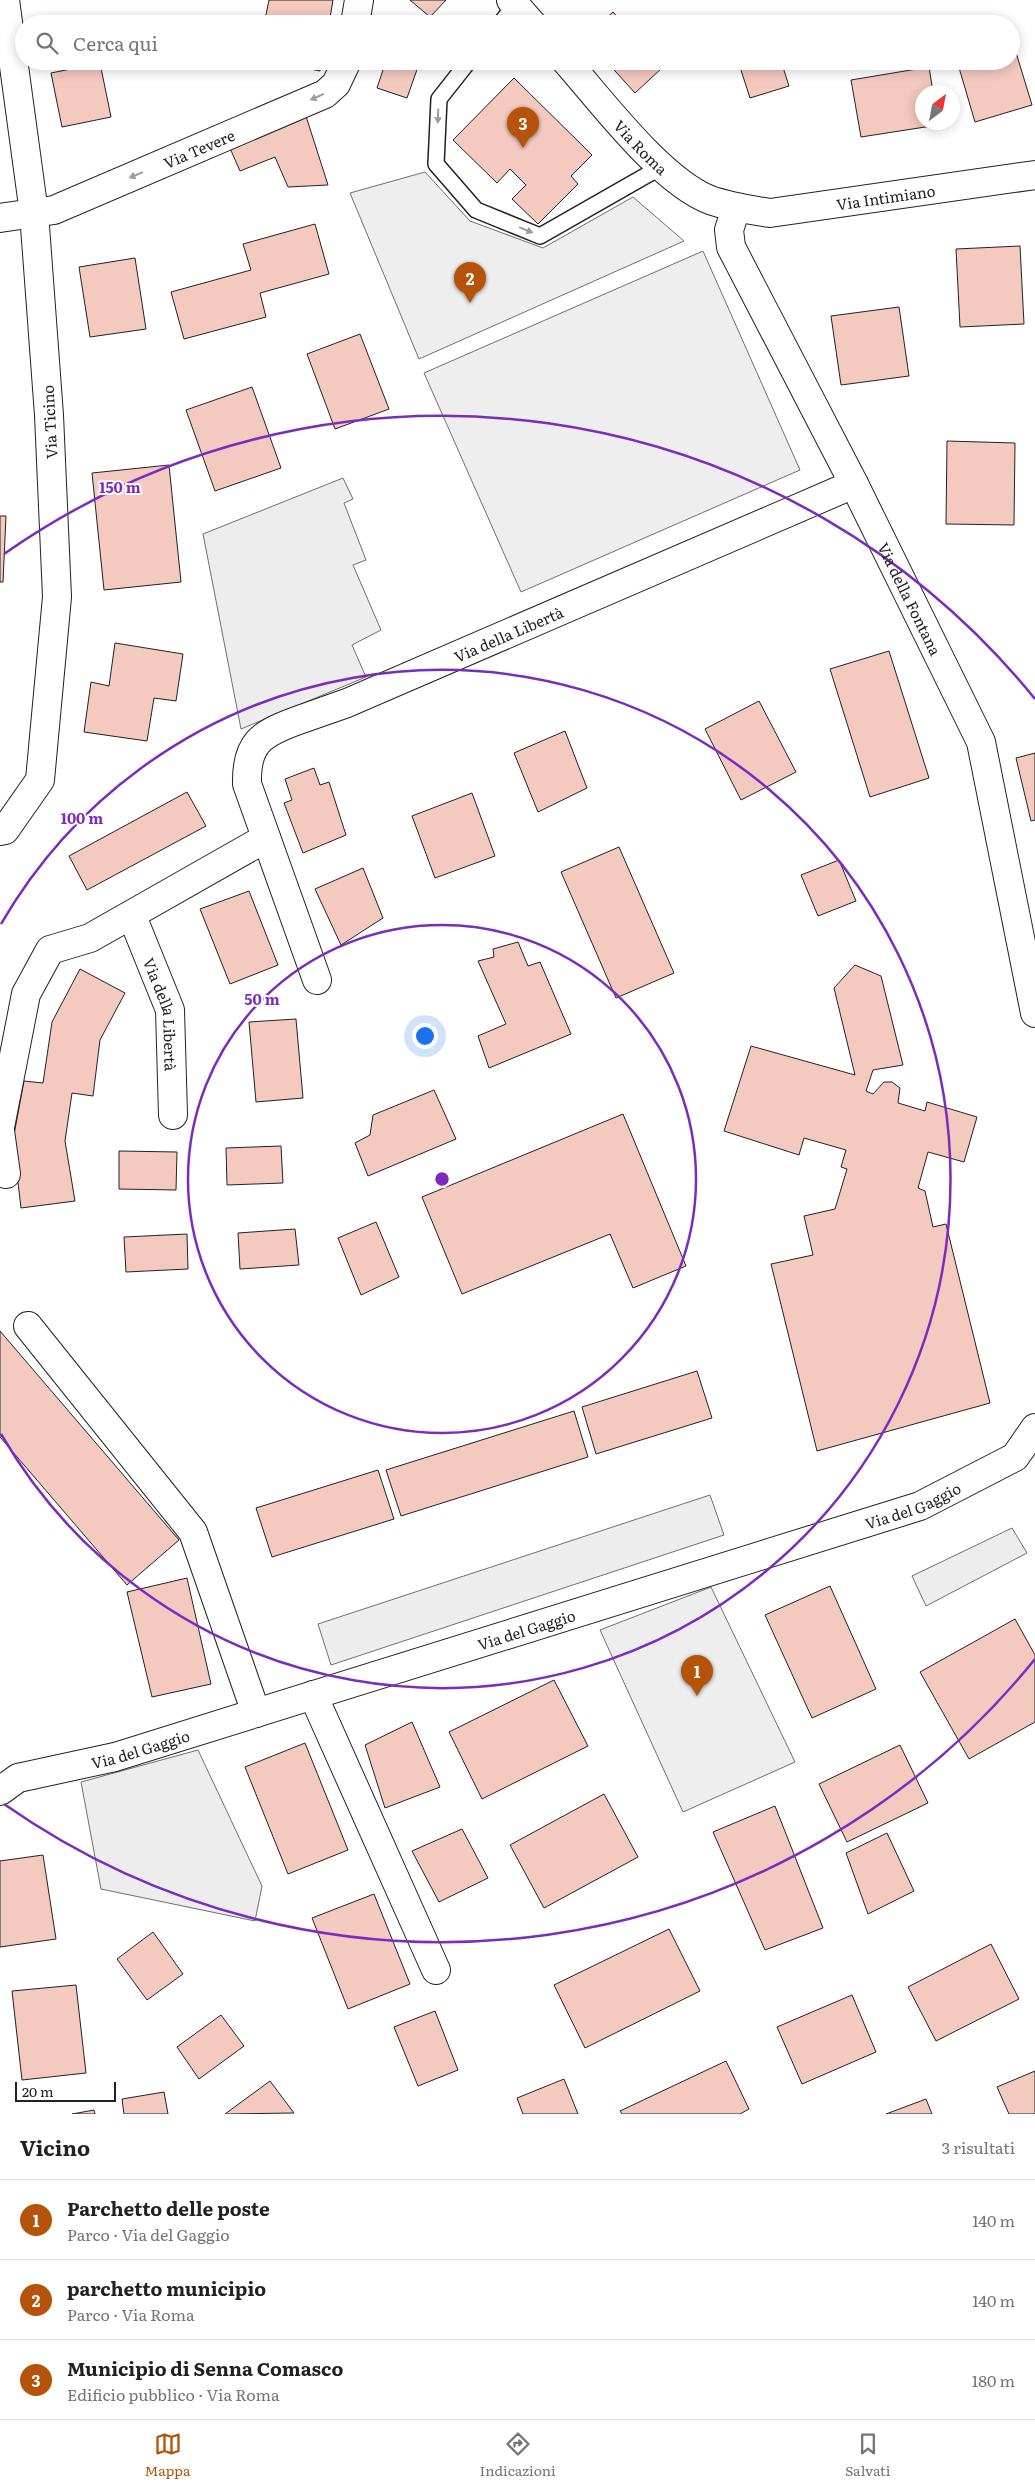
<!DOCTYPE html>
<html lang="it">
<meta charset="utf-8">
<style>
:root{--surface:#fff;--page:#f6f6f6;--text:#202124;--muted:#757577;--line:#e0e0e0;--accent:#b45309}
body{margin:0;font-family:Literata,serif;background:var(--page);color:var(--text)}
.compass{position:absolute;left:915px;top:85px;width:45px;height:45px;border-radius:50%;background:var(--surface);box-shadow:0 2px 12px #0003;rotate:32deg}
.scale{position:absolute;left:15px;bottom:12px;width:101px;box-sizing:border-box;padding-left:5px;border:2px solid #222;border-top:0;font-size:14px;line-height:18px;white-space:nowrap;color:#222;-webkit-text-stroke:4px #fff;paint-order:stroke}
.you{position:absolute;left:424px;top:1035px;width:18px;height:18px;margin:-12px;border:4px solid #fff;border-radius:50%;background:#1a73e8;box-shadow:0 0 0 8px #1a73e833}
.badge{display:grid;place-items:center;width:32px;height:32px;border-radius:50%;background:var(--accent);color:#fff;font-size:16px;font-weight:700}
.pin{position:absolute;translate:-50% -41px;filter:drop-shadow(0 1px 2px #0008)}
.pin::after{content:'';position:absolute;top:26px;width:18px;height:15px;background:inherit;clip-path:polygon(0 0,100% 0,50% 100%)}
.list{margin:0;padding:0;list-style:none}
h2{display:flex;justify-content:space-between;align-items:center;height:65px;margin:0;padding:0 20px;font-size:21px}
h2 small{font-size:16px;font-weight:400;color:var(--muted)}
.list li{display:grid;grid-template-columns:32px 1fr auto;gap:15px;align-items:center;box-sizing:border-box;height:80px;padding:0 20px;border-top:1px solid var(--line)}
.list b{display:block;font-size:19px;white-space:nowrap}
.list p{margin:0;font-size:16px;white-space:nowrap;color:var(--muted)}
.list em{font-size:16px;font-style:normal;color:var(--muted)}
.icon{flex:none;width:28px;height:28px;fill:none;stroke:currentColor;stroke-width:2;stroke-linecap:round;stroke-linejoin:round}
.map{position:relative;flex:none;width:1035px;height:2114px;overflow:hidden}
.search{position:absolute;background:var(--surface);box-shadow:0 2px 12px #0003;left:15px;right:15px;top:15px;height:55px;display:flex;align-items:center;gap:12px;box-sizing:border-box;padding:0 18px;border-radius:28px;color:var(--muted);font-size:19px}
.sheet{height:305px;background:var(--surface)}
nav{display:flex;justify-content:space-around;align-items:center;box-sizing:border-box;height:70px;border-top:1px solid var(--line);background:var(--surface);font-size:14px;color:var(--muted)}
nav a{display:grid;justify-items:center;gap:2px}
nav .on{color:var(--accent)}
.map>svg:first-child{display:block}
</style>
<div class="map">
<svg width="1035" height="2114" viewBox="0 0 1035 2114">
<rect width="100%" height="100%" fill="#fff"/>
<g fill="#eee" stroke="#6f6f6f">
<path d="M425,172L470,221L543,248L633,197L684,241L419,359L350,193Z"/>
<path d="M703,251L800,470L521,592L424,373Z"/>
<path d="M711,1587L795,1762L683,1812L600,1630Z"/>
</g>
<g fill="#ededed" stroke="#6f6f6f">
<path d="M343,478L353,499L344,503L366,560L353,565L381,630L352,645L366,677L241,729L203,534Z"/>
<path d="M710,1495L724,1535L331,1665L318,1624Z"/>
<path d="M1012,1528L1027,1553L926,1606L912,1576Z"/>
<path d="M198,1750L262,1886L255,1921L101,1889L81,1782Z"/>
</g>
<g fill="#f3c9c0" stroke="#222">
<path d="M269,0H333L329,24H264Z"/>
<path d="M410,0H446L430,17Z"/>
<path d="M613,12L624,24H600Z"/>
<path d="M1011,36L1032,105L975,122L957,61H1011Z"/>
<path d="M272,61H321L320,71Z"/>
<path d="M386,61H420L407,98L377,88Z"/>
<path d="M606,61H658L663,67L635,93Z"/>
<path d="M738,61H781L789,86L750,98Z"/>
<path d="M100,63L111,117L62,127L51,73Z"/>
<path d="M929,67L933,92H922V122H938V125L861,137L851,80Z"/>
<path d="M514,78L592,155L571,176L578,184L538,224L512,199L526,185L510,169L497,183L453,140Z"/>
<path d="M305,113L328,185L288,187L275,157L240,171L229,146Z"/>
<path d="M315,224L329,274L260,293L266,317L184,339L171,292L251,270L243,244Z"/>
<path d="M1020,246L1024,324L960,327L956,249Z"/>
<path d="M135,258L146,329L90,337L79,267Z"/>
<path d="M899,307L909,376L841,385L831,316Z"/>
<path d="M360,334L389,409L335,429L307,354Z"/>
<path d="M252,387L281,468L215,491L186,410Z"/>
<path d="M947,441L1015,443L1014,525L946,524Z"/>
<path d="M169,465L181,582L104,590L92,473Z"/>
<path d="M0,516H6L3,582H0Z"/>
<path d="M115,643L183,654L176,701L154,698L147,741L84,732L91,682L109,686Z"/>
<path d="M889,651L929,778L870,797L830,669Z"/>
<path d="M759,701L796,772L741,800L705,729Z"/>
<path d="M565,731L587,788L538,812L514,753Z"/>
<path d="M1035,753V820L1031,821L1016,758Z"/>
<path d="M314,768L320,785L329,782L346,835L303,853L284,803L292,800L285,779Z"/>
<path d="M187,792L206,826L87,890L69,856Z"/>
<path d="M472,793L495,856L435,878L412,816Z"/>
<path d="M619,847L674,973L616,998L561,872Z"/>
<path d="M839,860L856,901L818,916L801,875Z"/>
<path d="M363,868L383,918L341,945L315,889Z"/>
<path d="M249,891L278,965L230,984L200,909Z"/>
<path d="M518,942L528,966L540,962L571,1034L489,1068L478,1036L506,1024L478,961L494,957L493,949Z"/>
<path d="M855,965L881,976L903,1065L873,1070L866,1091L873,1094L884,1082H892L900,1088L898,1103L925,1111L927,1102L977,1117L964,1162L928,1152L918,1188L925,1191L933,1227L946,1224L990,1403L817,1451L771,1264L813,1255L804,1216L835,1209L847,1169L841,1167L846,1150L804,1138L799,1155L724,1131L751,1046L855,1075L834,988Z"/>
<path d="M80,969L125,993L100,1040L93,1096L72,1093L65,1141L75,1201L21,1208L13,1140L24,1081L43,1083L52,1022Z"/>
<path d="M296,1019L303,1098L256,1102L249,1022Z"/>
<path d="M434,1090L456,1139L368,1176L355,1143L370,1135L373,1115Z"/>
<path d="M623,1114L686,1266L633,1288L610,1234L462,1294L422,1197Z"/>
<path d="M281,1146L283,1183L227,1185L226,1148Z"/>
<path d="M119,1151L177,1152L176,1190L119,1189Z"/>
<path d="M376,1222L399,1277L361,1295L338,1238Z"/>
<path d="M295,1229L299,1265L240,1269L238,1233Z"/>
<path d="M187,1234L188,1269L126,1272L124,1237Z"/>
<path d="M0,1331L179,1540L127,1585L0,1437Z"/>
<path d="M697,1371L712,1418L596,1454L582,1407Z"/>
<path d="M574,1411L588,1457L401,1516L386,1470Z"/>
<path d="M378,1470L394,1519L272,1557L256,1508Z"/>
<path d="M187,1578L211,1684L152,1697L127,1592Z"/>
<path d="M830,1586L876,1689L812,1718L765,1615Z"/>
<path d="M1015,1619L1035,1655V1722L969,1759L920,1672Z"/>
<path d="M554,1680L588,1746L482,1799L449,1732Z"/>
<path d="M412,1722L440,1787L385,1808L365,1745Z"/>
<path d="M305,1743L348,1850L288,1874L245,1767Z"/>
<path d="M900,1745L928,1803L847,1842L819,1784Z"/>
<path d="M604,1794L638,1857L544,1908L510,1845Z"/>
<path d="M775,1806L823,1928L765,1950L713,1832Z"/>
<path d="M462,1829L488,1878L439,1902L412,1851Z"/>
<path d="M887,1833L914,1891L868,1914L846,1853Z"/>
<path d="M43,1855L56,1939L0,1947V1861Z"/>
<path d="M374,1894L410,1984L348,2009L312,1918Z"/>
<path d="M669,1929L700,1991L585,2048L554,1985Z"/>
<path d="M153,1932L183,1974L147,2000L117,1959Z"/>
<path d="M991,1944L1019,1999L936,2041L908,1987Z"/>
<path d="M76,1985L86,2073L22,2080L12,1991Z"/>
<path d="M852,1995L876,2052L802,2084L777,2027Z"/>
<path d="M435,2011L458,2070L418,2086L394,2027Z"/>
<path d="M221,2015L244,2046L199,2079L177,2047Z"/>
<path d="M726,2061L749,2109L740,2114H622L620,2111Z"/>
<path d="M1035,2071V2114H1009L997,2087Z"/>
<path d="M564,2079L578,2114H523L517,2098Z"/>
<path d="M270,2081L294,2113L225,2114Z"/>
<path d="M164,2092L168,2114H124L122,2099Z"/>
<path d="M926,2099L932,2114H886Z"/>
<path d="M94,2110L95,2114H72Z"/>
</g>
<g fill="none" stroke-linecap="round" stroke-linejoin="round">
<g stroke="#222" stroke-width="18">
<g id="lane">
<path d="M500,24L515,5"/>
<path d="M469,61L439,99L436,164L476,210L540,236L661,167"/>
</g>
</g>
<g stroke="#222" stroke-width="30">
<g id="street">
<path d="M355,24L359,0"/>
<path id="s1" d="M736,208L729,230L731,247L854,484L981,742L1035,1013"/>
<path id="s2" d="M0,218L54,210L325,94L336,84L347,61"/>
<path d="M0,831L5,830L40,780L57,597L49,415L34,213L5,0"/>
<path id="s3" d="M132,916L170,1010L173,1115"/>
<path id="s4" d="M317,980L247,784C246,743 261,734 296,721C313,715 330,709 347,703L854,484"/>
<path d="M0,1127L26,994L50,950L90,938L266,838"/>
<path d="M0,1131L6,1174"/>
<path d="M28,1326L193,1532L256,1713"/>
<path d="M313,1695L436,1970"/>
<path id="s5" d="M0,1791L18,1778L115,1757L920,1506L1015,1457L1035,1428"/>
</g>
</g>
<g stroke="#222" stroke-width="30">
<g id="secondary">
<path d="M511,0L532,24"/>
<path id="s6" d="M566,61C602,102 661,181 710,200C730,207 750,210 770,213L1035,175"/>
</g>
</g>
<use href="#lane" stroke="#fff" stroke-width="15"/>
<use href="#street" stroke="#fff" stroke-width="28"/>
<use href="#secondary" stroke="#fff" stroke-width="28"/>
</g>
<defs><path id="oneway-solid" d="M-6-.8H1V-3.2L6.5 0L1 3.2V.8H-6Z" transform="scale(1.25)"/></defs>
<g fill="#9c9c9c">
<use href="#oneway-solid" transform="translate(317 97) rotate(156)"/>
<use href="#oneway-solid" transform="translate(438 116) rotate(92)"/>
<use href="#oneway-solid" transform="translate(136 175) rotate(157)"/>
<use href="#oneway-solid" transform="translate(526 230) rotate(22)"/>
</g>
<g fill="none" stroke="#7b2cbf" stroke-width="2.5">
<circle cx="442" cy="1179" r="254"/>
<path d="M1 924A509 509 0 1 1 1 1434"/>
<path d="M1035 1659A763 763 0 0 1 4 1804M4 554A763 763 0 0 1 1035 699"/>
</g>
<g text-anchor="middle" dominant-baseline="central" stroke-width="4" stroke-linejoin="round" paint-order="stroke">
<g font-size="15" fill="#222" stroke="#fff">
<text stroke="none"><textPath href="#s6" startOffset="114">Via Roma</textPath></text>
<text stroke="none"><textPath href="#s2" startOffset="212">Via Tevere</textPath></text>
<text stroke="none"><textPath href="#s6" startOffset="380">Via Intimiano</textPath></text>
<text transform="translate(49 422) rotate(-93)">Via Ticino</text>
<text stroke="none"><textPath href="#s1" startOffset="435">Via della Fontana</textPath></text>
<text stroke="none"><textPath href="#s4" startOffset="526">Via della Libertà</textPath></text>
<text stroke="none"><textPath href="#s3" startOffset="104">Via della Libertà</textPath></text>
<text stroke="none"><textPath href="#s5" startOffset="958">Via del Gaggio</textPath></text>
<text stroke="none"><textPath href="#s5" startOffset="552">Via del Gaggio</textPath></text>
<text stroke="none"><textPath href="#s5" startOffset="148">Via del Gaggio</textPath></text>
</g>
</g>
<circle cx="442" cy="1179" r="8" fill="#7b2cbf" stroke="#fff" stroke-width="2.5"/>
<g font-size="15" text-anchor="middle" font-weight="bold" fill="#7b2cbf" stroke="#fff" stroke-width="4" stroke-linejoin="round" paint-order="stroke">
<text x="120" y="493">150 m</text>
<text x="82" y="824">100 m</text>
<text x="262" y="1005">50 m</text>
</g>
</svg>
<svg class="compass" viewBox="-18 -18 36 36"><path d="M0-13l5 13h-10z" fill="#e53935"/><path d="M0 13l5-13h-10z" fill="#757577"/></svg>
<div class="scale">20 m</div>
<div class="you"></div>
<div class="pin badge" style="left:697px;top:1696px">1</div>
<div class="pin badge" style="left:470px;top:303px">2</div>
<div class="pin badge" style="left:523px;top:148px">3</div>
<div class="search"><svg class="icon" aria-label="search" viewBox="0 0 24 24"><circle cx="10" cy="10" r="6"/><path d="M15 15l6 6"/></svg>Cerca qui</div>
</div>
<section class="sheet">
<h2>Vicino<small>3 risultati</small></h2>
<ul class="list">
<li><span class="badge">1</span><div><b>Parchetto delle poste</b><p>Parco · Via del Gaggio</p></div><em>140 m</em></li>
<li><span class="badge">2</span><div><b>parchetto municipio</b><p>Parco · Via Roma</p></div><em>140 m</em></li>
<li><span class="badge">3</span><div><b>Municipio di Senna Comasco</b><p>Edificio pubblico · Via Roma</p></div><em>180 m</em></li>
</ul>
</section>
<nav>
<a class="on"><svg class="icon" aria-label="map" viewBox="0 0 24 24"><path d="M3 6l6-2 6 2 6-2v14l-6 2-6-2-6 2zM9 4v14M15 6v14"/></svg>Mappa</a>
<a><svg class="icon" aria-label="directions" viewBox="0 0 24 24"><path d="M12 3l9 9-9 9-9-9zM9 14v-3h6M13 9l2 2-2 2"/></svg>Indicazioni</a>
<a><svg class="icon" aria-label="saved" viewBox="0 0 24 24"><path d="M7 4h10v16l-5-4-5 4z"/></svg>Salvati</a>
</nav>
